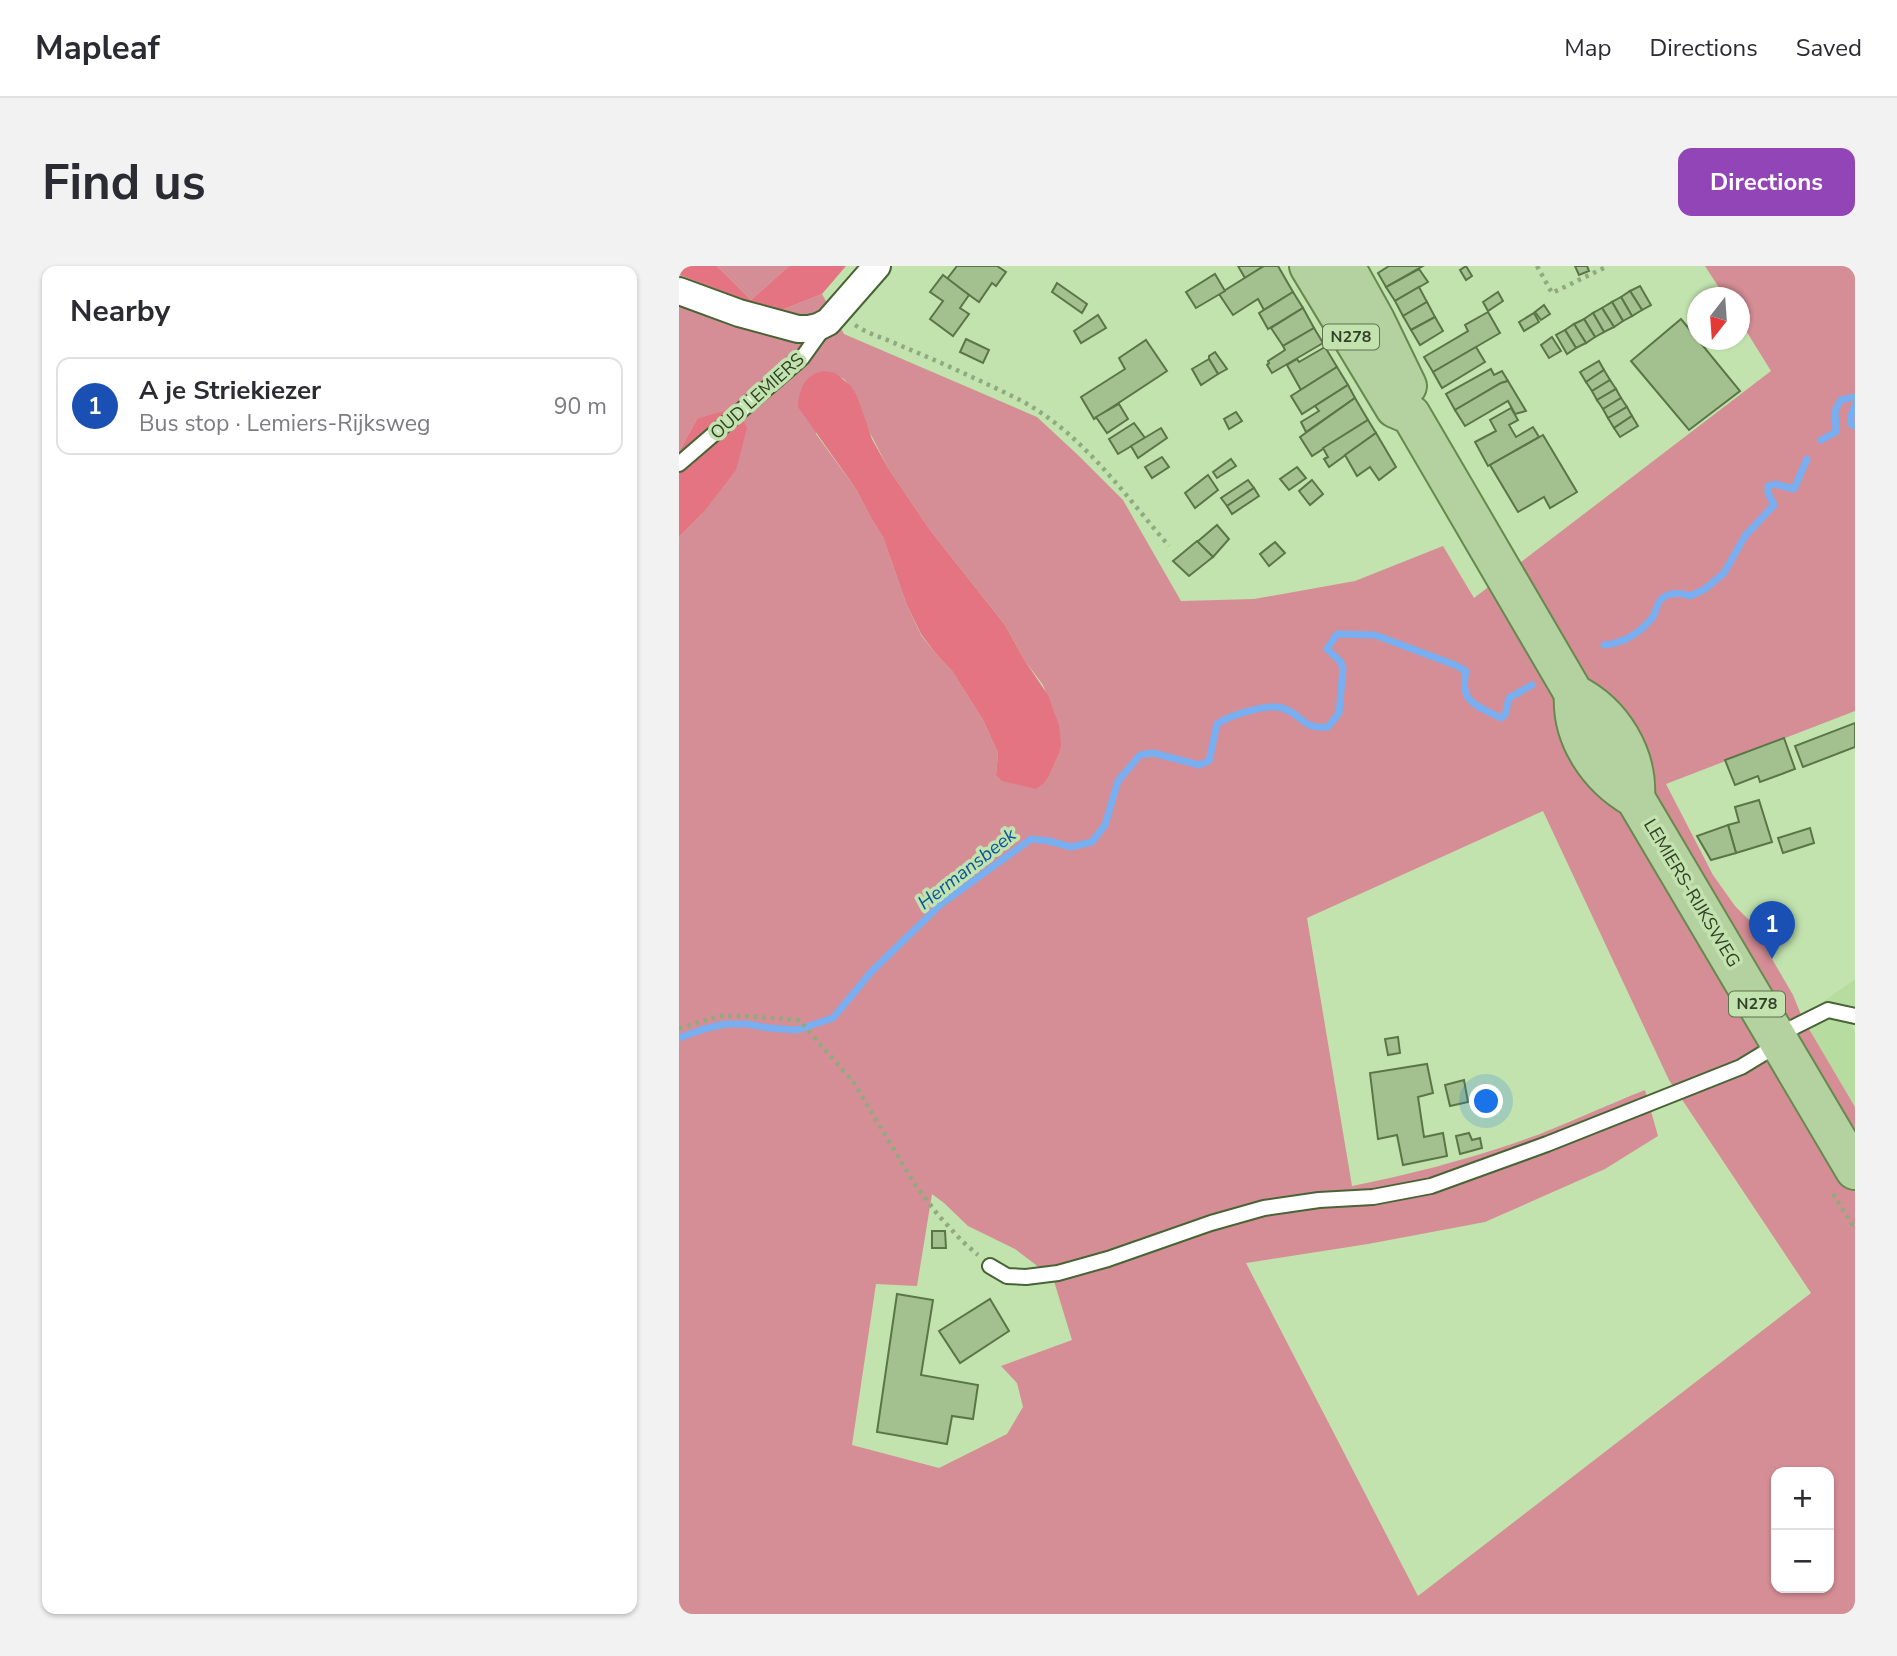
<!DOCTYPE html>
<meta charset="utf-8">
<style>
:root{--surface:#fff;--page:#f2f2f3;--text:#2b2b33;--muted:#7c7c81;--line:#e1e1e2;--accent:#9245b6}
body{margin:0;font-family:"Nunito Sans",sans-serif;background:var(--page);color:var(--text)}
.controls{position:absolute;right:21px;bottom:21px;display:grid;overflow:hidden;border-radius:14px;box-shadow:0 2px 5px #0004}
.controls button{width:63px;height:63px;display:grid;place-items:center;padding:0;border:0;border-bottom:2px solid var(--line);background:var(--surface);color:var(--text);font:35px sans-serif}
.compass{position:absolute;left:1008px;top:21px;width:63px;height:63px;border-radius:50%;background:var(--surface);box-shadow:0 2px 5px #0004;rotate:197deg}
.you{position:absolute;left:808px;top:836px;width:24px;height:24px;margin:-18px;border:5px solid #fff;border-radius:50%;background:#1a73e8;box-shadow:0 0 0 10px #1a73e833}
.badge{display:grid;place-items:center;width:46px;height:46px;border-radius:50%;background:var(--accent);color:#fff;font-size:23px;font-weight:700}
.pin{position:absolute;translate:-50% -58px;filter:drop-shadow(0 2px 4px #0008)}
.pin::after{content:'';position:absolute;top:37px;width:24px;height:21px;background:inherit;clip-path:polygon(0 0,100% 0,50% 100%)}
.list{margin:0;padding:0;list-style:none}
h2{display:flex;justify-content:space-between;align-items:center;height:91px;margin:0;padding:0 28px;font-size:30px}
h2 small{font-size:23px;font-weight:400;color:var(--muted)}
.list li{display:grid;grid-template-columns:46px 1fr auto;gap:21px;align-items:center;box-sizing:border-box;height:98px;margin:0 14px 14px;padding:0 14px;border:2px solid var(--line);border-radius:14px}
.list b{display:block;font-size:26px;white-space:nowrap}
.list p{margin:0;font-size:23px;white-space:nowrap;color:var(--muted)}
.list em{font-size:23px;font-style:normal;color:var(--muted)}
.map{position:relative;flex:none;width:1176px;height:1348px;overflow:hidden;border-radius:14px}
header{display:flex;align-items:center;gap:42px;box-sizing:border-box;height:98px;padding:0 35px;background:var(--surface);border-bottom:2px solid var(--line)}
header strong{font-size:33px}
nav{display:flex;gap:38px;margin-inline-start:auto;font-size:24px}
.intro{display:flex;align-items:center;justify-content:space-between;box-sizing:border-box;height:168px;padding:0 42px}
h1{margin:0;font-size:49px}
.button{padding:18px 32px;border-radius:14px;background:var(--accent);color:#fff;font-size:24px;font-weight:700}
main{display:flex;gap:42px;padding:0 42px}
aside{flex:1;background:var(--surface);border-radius:14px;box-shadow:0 2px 5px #0004}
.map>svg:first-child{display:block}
</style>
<header>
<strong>Mapleaf</strong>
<nav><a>Map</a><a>Directions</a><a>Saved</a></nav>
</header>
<div class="intro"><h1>Find us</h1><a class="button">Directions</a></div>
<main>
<aside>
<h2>Nearby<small></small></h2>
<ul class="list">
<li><span class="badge" style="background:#1a4fb4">1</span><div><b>A je Striekiezer</b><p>Bus stop · Lemiers-Rijksweg</p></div><em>90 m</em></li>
</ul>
</aside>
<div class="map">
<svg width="1176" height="1348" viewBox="0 0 1176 1348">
<rect width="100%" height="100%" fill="#c2e3ae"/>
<path fill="#b7dca0" d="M1176,713V747L1167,753L1176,766V841L1123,751Z"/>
<g fill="#d58e95" fill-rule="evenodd">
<path d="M38,0H110L72,34Z"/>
<path d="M1026,0H1176V445L987,518L1034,609L1056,640L1071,655L1114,729L1123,751L1176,841V1348H0V271L23,248L18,153L0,186V9L95,47L143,28L165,68L358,151L400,190L444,234L502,335L575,333L676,315L764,280L795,332L1092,105L1061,55L1060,32L1046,31ZM146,105L165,113L177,127L185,155L209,202L251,264L326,359L346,395L364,419L376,448L380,488L371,508L317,509L319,487L304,454L273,405L257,388L242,369L227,337L204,271L192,252L177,223L137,168ZM864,545L990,814L1132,1027L739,1330L567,997L689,978L806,956L926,903L979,870L966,824C923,841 880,862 836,877C783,895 728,909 673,920L628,652ZM253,928L265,937L289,960L336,983L374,1012L393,1074L322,1100L338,1117L344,1141L328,1168L260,1202L173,1179L197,1018L238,1020ZM1097,1206H1150V1322H1097Z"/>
</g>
<g fill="#e47482">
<path d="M0,0H38L72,34L110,0H167L143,28L95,47L1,9Z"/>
<path d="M146,105L156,107L171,119L177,127L193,173L209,202L251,264L326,359L346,395L369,429L380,459L382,479L380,488L371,508L365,517L357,523L323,515L317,509L319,487L304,454L273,405L257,388L242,368L227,337L204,271L192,252L177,223L119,141C120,123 126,107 146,105Z"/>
<path d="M58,141L68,162L57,204L23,248L0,271V186L18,153Z"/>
</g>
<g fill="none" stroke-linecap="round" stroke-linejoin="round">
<g stroke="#79aff0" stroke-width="7">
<path d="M1176,139L1172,150V158L1176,160"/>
<path d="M1142,174L1157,166L1156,145L1162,134L1176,131"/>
<path d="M925,379C944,377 961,367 973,352C977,347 977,341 980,336C986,326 1001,326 1011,330L1026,323L1045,307L1066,270L1095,239L1089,227V220L1096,218L1115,223L1128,193"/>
<path d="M0,772L25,763L46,758H68L90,762L118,764L154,752L193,705L261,639L352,573L370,575L392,581L413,576L426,559L439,515L461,489L474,487L520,499L530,495L538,458C551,449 587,438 603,442C622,447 623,464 649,461L660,447L664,402L661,395L648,383L658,368L696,369L776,399L787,405C780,437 797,439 822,452L826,449L830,432L853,419"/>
</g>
</g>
<g fill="#a2c18e" stroke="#5a7646" stroke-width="2">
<path d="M278,0H318L327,6L317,20L313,17L300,36L268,13Z"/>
<path d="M559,0H585L566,12Z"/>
<path d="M585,0H599L614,26L585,44L579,33L554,49L540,28Z"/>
<path d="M710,0H744L707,21L699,7Z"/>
<path d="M787,0L793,10L787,14L781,4Z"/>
<path d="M896,0H908L910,5L900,9Z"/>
<path d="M740,3L749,16L716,35L707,21Z"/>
<path d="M536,8L546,25L517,42L507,26Z"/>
<path d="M264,9L290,29L281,42L290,48L274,70L251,53L264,35L251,26Z"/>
<path d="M378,17L408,38L403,47L373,26Z"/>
<path d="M961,20L972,39L963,44L951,25Z"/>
<path d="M740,21L748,36L724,50L716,35Z"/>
<path d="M951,25L963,44L953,50L942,31Z"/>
<path d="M614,26L624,42L589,63L580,47Z"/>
<path d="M819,26L824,35L809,45L804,36Z"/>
<path d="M942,31L953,50L944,55L933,36Z"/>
<path d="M748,36L756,51L732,64L724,50Z"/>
<path d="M933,36L944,55L935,61L923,42Z"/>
<path d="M865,39L871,48L862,54L856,46Z"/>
<path d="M624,42L635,62L604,80L592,62Z"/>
<path d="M923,42L935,61L925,66L914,47Z"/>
<path d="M809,46L821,67L754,106L745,91L789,65L786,59Z"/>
<path d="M855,47L860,56L845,65L840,56Z"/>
<path d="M914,47L925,66L916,71L905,53Z"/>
<path d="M419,49L427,62L402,77L395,65Z"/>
<path d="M756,51L764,65L741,79L732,64Z"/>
<path d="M905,53L916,71L907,77L895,58Z"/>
<path d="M1002,53L1061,125L1010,164L952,95Z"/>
<path d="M895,58L907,77L897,82L886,64Z"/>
<path d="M635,62L644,77L593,107L588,99L590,97L589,95L606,84L604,80Z"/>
<path d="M886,64L897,82L888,88L877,69Z"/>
<path d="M873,71L882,85L870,92L862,79Z"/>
<path d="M287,73L310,84L304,97L281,86Z"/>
<path d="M467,74L488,105L415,153L402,131L446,103L440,92Z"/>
<path d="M646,81L658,101L622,124L608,99L618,93L620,96Z"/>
<path d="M797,81L806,96L763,122L754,106Z"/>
<path d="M536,86L548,103L539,108L530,93V90Z"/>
<path d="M530,93L539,108L522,119L513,103Z"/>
<path d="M920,95L925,104L907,116L901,106Z"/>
<path d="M658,101L669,119L623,148L612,130Z"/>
<path d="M812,103L815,109L823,105L829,115L822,117L776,144L767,128Z"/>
<path d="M925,104L931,114L913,125L907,116Z"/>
<path d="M931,114L937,123L918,134L913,125Z"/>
<path d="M829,115L847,145L836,148L829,135L786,160L776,144L822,117Z"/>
<path d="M669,119L676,132L627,166L622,156L640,145L636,140Z"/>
<path d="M937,123L942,132L924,143L918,134Z"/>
<path d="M676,132L689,154L633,190L621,171Z"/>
<path d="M942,132L948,141L929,152L924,143Z"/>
<path d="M440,138L449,153L428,167L417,151Z"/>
<path d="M948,141L953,150L935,162L929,152Z"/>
<path d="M832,142L839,154L830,159L837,171L854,161L860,171L809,200L796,176L817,165L811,154Z"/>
<path d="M557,146L563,155L550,163L545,153Z"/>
<path d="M953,150L959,160L941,171L935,162Z"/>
<path d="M689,154L697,167L650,201L645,193L649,191L644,182Z"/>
<path d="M455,157L466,172L439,188L430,173Z"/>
<path d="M482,162L488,172L459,192L452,180Z"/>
<path d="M697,167L717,201L700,214L691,201L678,210L666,189Z"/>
<path d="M864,169L898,226L871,242L865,231L839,246L811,199Z"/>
<path d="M483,191L490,201L473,212L466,201Z"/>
<path d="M552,193L557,200L538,212L534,206Z"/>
<path d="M618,201L627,212L610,224L601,213Z"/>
<path d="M529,209L539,224L516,242L506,227Z"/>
<path d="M569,214L575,222L548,240L542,232Z"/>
<path d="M633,214L644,228L631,239L620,225Z"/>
<path d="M575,222L580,230L553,248L548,240Z"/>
<path d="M538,259L550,273L534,291L518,276Z"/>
<path d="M518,275L534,291L510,310L494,295Z"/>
<path d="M596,276L606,287L590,300L581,288Z"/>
<path d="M1176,457V481L1124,501L1116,480Z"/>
<path d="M1105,472L1116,503L1081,516L1079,510L1056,519L1046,494Z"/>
<path d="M1080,534L1093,576L1057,587L1049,559L1060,556L1056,541Z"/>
<path d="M1049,559L1057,587L1032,594L1018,570Z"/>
<path d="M1131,562L1135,577L1104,587L1099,572Z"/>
<path d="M719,771L721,787L709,789L706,773Z"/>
<path d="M748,798L754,827L739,831L745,871L764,867L768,890L724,899L718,869L699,873L691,807Z"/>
<path d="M785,814L789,836L771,840L766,819Z"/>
<path d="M790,867L793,874L801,872L803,882L781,888L777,870Z"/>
<path d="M253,965H266L267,982H253Z"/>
<path d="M218,1028L254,1034L242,1109L299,1119L294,1153L273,1150L268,1178L198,1166Z"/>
<path d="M311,1033L330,1065L281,1097L260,1065Z"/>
</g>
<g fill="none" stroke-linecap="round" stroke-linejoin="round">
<g stroke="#486435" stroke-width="18">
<g id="service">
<path d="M0,198L123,92L146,60"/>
<path d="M311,1000L328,1010L347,1011L379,1007L429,993L532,957L585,942L640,934L694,931L752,920L868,878L1062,801L1090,784L1109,764L1149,744L1176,750"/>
</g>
</g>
<g stroke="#486435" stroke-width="30">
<path id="minor" d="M0,25L60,47L119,63H130L139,61L149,56L198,0"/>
</g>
<g stroke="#668a4d" stroke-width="42">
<g id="primary">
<path d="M630,0L716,142L732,149L895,428C933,447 959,489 956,532"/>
<path d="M666,0L696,54L728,120"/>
<path d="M895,428C892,471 919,511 956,532L1176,904"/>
</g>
</g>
<g stroke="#90aa7f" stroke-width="4.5" stroke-dasharray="3.5 5" stroke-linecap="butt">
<path d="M858,0L873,27L929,0"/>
<path d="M176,59C189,68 205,72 220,79C259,95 298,113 337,132C401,164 444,227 490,280"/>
<path d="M0,762L40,750H63L120,754L175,817L235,917L259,949L283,975L299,989"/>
<path d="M1154,928L1176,963"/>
</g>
<use href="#service" stroke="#fff" stroke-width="14"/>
<use href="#minor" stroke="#fff" stroke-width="26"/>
<use href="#primary" stroke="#b4d1a0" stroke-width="38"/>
</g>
<g text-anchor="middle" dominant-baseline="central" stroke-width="7" stroke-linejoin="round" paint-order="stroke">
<g fill="#c2e3ae" stroke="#5d7051" stroke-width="2">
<rect x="644" y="58.5" width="56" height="25" rx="5"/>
<rect x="1050" y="725.5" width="56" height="25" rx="5"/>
</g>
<g font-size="16" font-weight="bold" fill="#323f29">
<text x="672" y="71">N278</text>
<text x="1078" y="738">N278</text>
</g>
<g font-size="18" fill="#323f29" stroke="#c2e3ae">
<text transform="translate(78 130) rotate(-42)">OUD LEMIERS</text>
<text transform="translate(1013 627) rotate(59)">LEMIERS-RIJKSWEG</text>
</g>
<g font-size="19" font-style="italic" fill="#0b559e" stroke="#c2e3ae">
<text transform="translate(288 603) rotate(-38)">Hermansbeek</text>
</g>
</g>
</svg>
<div class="controls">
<button>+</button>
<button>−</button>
</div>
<svg class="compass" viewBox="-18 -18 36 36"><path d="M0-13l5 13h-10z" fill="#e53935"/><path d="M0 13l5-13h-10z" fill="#7c7c81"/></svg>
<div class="you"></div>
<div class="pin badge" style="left:1093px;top:693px;background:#1a4fb4">1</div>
</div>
</main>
